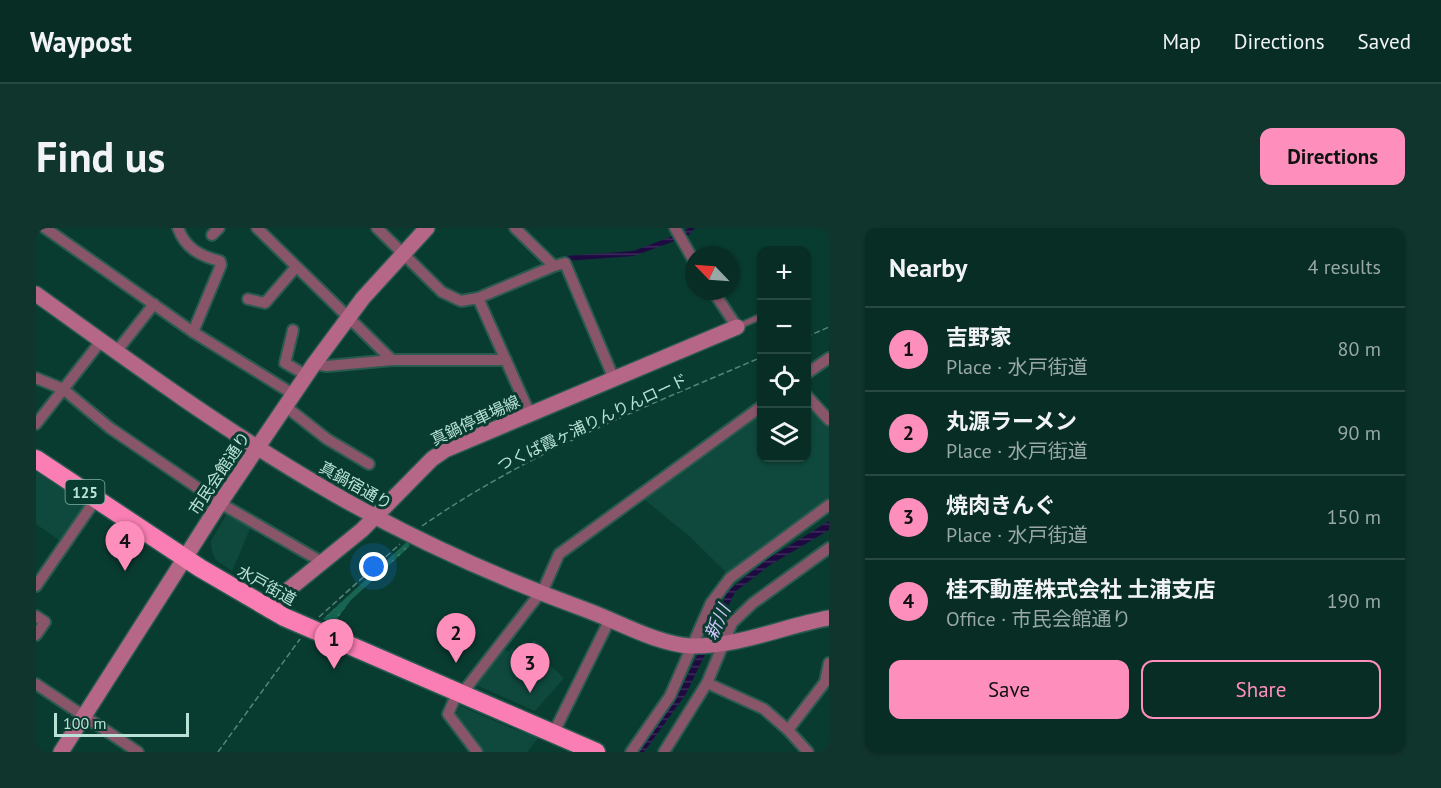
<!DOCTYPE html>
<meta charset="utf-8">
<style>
:root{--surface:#072d25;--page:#10352d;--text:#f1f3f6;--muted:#98a8a7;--line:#284942;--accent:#fe8ebc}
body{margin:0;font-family:"PT Sans","Noto Sans JP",sans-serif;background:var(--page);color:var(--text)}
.controls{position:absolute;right:18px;top:18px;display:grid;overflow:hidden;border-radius:12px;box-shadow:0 2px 4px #0004}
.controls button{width:54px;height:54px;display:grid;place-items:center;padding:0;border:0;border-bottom:2px solid var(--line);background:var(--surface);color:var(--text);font:30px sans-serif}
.compass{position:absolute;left:649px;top:18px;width:54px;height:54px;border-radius:50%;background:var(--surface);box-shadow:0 2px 4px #0004;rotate:295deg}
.scale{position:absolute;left:18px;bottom:15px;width:135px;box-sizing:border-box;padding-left:6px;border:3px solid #b9e2d6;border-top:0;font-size:16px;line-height:21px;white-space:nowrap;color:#b9e2d6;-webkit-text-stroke:4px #093c31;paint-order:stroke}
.you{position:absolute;left:338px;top:339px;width:21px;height:21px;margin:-15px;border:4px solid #fff;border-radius:50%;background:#1a73e8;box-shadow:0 0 0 9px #1a73e833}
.badge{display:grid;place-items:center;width:39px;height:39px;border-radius:50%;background:var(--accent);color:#111;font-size:20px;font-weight:700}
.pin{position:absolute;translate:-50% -50px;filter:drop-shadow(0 2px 3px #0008)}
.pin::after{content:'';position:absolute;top:32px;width:21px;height:18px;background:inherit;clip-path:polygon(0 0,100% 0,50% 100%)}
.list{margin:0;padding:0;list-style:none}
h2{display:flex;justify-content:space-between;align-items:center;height:78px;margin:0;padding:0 24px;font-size:26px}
h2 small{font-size:20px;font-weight:400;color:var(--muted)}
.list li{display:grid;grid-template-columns:39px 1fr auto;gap:18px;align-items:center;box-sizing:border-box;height:84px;padding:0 24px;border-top:2px solid var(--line)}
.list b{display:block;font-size:22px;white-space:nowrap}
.list p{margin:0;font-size:20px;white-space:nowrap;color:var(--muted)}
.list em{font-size:20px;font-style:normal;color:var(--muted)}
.actions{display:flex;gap:12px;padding:18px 24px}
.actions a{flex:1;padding:14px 0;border:2px solid var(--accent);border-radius:12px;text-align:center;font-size:21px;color:var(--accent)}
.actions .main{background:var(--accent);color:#111}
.icon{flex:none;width:33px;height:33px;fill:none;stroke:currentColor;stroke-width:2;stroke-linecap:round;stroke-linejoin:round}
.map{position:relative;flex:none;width:793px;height:524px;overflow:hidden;border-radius:12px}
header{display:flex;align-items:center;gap:36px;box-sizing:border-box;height:84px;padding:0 30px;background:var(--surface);border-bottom:2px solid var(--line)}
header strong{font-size:28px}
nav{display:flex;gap:33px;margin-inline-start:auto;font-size:21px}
.intro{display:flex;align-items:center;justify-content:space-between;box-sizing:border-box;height:144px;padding:0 36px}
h1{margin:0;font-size:42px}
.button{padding:15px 27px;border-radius:12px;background:var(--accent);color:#111;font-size:21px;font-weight:700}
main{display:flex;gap:36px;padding:0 36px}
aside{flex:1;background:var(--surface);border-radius:12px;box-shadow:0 2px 4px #0004}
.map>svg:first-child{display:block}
</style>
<header>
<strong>Waypost</strong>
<nav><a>Map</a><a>Directions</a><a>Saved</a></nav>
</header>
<div class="intro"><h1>Find us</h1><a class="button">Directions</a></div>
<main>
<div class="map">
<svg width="793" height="524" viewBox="0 0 793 524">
<defs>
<pattern id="park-dots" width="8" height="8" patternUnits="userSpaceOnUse" patternTransform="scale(1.5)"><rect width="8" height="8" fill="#176453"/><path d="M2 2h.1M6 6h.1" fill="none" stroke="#377a6b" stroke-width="1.8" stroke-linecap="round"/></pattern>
<pattern id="water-rules" width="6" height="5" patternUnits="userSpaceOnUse" patternTransform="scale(1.5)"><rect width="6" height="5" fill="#1f0941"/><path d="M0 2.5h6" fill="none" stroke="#3d2d5c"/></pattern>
</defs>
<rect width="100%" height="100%" fill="#093c31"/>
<g fill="#0f493d">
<path d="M771,167L793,192V273L691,345L652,307L603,267L725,178L726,230H770Z"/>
<path d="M0,244L52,277L26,314L0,296Z"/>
<path d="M193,282L216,296L196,343L180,332L176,323L175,313Z"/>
<path d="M498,412L512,422L506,430L528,450L499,483L438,456L465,419L473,424L476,420L486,429Z"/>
<path d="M424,478L475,500L503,509L491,524H445L419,490Z"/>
</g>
<path fill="url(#park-dots)" d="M374,311L373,319L315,372L297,396L287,391Z"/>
<g fill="url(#water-rules)">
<path d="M652,0H659L652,8L598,28L529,33V28L597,23L648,4Z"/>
<path d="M793,293V302L734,337L699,364L650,466L608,524H600L644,463L692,363L730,332Z"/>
</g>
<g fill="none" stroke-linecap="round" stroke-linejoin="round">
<g stroke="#295a4f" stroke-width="8">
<path id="lane" d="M703,98L726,88"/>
</g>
<g stroke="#295a4f" stroke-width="14">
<g id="street">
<path d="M9,0L157,104L257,166"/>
<path d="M142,0C149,20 164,28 184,33L185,37L157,104"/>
<path d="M221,0L356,132"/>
<path d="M341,0L406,64L425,73L442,70L494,186"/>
<path d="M639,0L658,33"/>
<path d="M176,7L183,0"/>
<path d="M518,38L529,35L578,151"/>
<path d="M677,63L701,99"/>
<path d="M442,70L518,38L479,0"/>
<path d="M212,71L229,75L260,39"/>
<path d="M257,102L249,135L270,147"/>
<path d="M80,124L118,76"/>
<path d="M278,136L291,138L356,132H470"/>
<path d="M770,146L793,130"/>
<path d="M0,150L27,161L74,200L184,275L286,334"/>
<path d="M770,167L793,192"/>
<path d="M249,178L291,211L333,236"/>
<path d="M0,196L65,113"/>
<path d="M0,358L60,271"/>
<path d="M0,388L9,394L0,407"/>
<path d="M671,455L728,481L752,502"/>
<path d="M0,456L102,524"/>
<path d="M517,506L574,391"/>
<path d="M441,524L412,486L419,470L431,459L508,360L523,326L726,178"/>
<path d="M595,524L634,468L675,375L694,350L793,277"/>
<path d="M628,524L671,455L696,395L717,375L793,320"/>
<path d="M772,524L752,502L789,454L793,435"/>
</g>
</g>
<g stroke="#295a4f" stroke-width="18">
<g id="secondary">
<path d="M0,66C93,133 186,201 286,259C371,309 460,349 553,383C585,395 621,416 655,418C702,419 748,398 793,390"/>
<path d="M233,382L247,366L326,302L396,231L409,222L701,99"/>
<path d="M25,524L184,275L278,136L327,70L391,0"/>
</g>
</g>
<g stroke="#295a4f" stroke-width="21">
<path id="highway" d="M0,231L164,340L248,389L560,524"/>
</g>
<g stroke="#558479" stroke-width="1.5" stroke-dasharray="6 3" stroke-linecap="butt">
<path d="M770,109L793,99"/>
<path d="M386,298C491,225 609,179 726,129"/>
<path d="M283,389L364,316"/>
<path d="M182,524L264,411"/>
</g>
<use href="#lane" stroke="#885569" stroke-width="5"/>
<use href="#street" stroke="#885569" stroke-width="10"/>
<use href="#secondary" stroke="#b66687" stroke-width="15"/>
<use href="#highway" stroke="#fa7eb3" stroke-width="18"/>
</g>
<g text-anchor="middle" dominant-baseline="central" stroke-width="6" stroke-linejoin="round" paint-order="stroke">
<rect fill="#093c31" stroke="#84b0a4" stroke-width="1.5" x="29.5" y="252" width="39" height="24" rx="4.5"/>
<g font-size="15" font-weight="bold" fill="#b9e2d6">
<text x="49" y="264">125</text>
</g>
<g font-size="16" fill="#b9e2d6" stroke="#093c31">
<text transform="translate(439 192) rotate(-25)">真鍋停車場線</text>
<text transform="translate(556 194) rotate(-25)">つくば霞ヶ浦りんりんロード</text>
<text transform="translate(183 245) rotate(-56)">市民会館通り</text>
<text transform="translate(320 257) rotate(29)">真鍋宿通り</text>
<text transform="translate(231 357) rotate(29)">水戸街道</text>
</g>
<g font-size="18" font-style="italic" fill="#d3c7fe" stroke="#093c31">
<text transform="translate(681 394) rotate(-65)">新川</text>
</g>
</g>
</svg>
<div class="controls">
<button>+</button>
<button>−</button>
<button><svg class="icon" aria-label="locate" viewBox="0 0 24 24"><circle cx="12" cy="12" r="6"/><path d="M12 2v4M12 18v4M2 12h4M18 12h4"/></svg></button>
<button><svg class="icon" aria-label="layers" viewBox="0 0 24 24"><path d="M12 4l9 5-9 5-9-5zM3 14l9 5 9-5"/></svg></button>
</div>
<svg class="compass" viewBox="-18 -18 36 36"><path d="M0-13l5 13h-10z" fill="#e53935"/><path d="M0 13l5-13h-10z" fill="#98a8a7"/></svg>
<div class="scale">100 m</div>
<div class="you"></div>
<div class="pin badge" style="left:298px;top:441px">1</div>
<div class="pin badge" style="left:420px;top:435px">2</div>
<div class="pin badge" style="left:494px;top:465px">3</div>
<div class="pin badge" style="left:89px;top:343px">4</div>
</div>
<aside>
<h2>Nearby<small>4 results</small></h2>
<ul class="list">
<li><span class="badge">1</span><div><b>吉野家</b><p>Place · 水戸街道</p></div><em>80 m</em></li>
<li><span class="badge">2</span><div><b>丸源ラーメン</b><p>Place · 水戸街道</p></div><em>90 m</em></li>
<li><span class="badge">3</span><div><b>焼肉きんぐ</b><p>Place · 水戸街道</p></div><em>150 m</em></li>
<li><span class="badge">4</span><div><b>桂不動産株式会社 土浦支店</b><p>Office · 市民会館通り</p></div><em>190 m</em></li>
</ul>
<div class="actions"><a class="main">Save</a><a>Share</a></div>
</aside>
</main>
